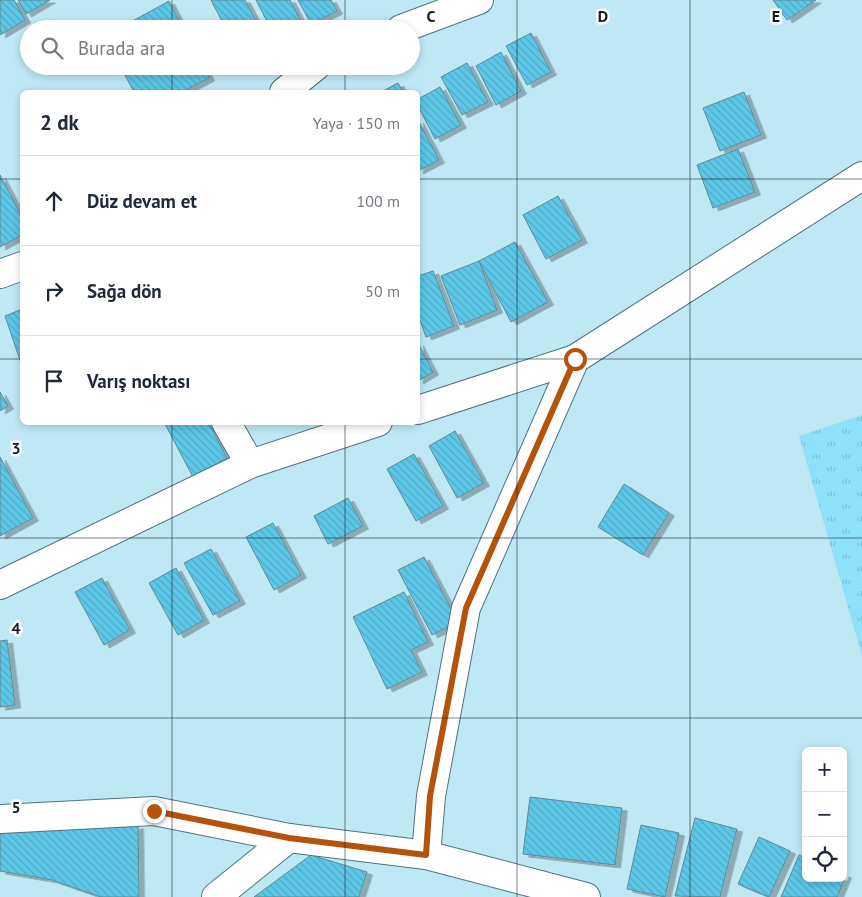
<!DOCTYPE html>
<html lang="tr">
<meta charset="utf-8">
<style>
:root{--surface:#fff;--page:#f2f2f3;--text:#1f2937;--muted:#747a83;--line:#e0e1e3}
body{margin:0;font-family:"PT Sans",sans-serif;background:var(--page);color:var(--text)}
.controls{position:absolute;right:15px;bottom:15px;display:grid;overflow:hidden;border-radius:8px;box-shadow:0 2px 8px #0003}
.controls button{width:45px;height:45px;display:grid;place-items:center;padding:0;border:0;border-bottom:1px solid var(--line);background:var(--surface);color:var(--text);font:25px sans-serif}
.stop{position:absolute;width:15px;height:15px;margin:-11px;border:4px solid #b45309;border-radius:50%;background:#fff}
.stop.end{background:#b45309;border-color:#fff;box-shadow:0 1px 5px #0008}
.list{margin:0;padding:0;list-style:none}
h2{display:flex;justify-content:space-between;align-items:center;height:65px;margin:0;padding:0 20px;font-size:21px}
h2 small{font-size:16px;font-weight:400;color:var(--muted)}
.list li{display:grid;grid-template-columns:32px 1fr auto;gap:15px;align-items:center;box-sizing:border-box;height:90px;padding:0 20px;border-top:1px solid var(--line)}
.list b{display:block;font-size:19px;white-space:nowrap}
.list em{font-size:16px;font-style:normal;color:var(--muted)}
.icon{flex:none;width:28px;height:28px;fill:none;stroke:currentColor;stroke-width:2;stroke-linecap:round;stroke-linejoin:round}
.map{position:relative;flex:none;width:862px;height:897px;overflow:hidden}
.search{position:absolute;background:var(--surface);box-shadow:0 2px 8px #0003;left:20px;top:20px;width:400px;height:55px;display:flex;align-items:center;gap:12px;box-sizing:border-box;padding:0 18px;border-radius:28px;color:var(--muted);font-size:19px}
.panel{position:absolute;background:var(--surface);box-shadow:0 2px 8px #0003;left:20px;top:90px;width:400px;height:335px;border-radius:8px}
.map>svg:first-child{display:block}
</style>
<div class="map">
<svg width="862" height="897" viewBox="0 0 862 897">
<defs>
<pattern id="grass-tufts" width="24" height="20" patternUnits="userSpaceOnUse" patternTransform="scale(1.25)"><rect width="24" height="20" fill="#8fe0fa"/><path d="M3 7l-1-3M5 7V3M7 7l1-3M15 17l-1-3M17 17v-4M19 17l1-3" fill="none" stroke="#7ac0d6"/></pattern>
<pattern id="building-back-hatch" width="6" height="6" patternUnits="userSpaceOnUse" patternTransform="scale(1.25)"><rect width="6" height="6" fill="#5bc7e7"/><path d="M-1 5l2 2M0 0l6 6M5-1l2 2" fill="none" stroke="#4eaac6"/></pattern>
<filter id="shadow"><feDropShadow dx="5.5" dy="3" stdDeviation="0" flood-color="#0004"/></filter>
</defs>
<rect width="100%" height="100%" fill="#bfe8f5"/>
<path fill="url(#grass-tufts)" d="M862,415V656L799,436Z"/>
<g fill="url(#building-back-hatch)" stroke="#628894" filter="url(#shadow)">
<path d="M0,0H14L25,20L0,35Z"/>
<path d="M18,0H50L26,14Z"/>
<path d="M211,0H245L260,29H226Z"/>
<path d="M256,0H290L305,29H271Z"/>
<path d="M298,0H331L337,11L311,24Z"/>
<path d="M773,0H816L787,20Z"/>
<path d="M169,1L183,29H118Z"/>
<path d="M531,33L551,72L527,85L506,46Z"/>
<path d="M501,52L521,91L496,105L476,66Z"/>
<path d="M467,63L488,102L462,115L441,77Z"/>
<path d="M120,66H203L209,78L182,92H134Z"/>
<path d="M398,83L403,92H381Z"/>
<path d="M440,87L461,125L435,139L418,106V99Z"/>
<path d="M744,92L761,135L720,151L703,108Z"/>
<path d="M418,120L439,160L418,171Z"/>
<path d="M738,149L755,192L713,208L697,165Z"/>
<path d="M0,175L22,217V235L0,247Z"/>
<path d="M558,196L582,240L546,259L523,215Z"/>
<path d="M515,242L548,302L511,322L479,261Z"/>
<path d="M479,261L497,310L460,325L441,276Z"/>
<path d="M433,271L454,326L426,337L418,315V276Z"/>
<path d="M22,309V366L5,316Z"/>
<path d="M418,343L433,372L418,381Z"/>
<path d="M0,392L8,406L0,411Z"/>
<path d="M164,422H208L227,458L193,477Z"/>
<path d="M455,431L484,483L457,498L429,446Z"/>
<path d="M414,454L443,506L416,521L387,469Z"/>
<path d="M0,457L33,518L0,536Z"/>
<path d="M624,484L669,513L643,555L598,527Z"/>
<path d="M348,498L363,526L328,544L314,516Z"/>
<path d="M273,523L301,575L274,590L246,537Z"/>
<path d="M211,549L240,601L213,615L184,563Z"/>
<path d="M424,557L458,622L432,635L398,570Z"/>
<path d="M176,568L204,620L178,635L149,583Z"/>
<path d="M102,578L130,630L104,645L75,592Z"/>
<path d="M404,592L428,642L411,650L422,672L387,689L353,617Z"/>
<path d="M7,640L15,705L0,707V641Z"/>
<path d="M530,797L622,808L615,865L523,854Z"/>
<path d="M695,818L737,829L720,897L675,896Z"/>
<path d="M641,825L679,833L665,897L627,889Z"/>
<path d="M138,826L139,897H101L52,880L0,871V830Z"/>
<path d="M759,837L790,851L769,897L738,884Z"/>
<path d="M311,855L367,872L359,897H254Z"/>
<path d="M799,855L806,858V878H843V874L846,875L837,897H781Z"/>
</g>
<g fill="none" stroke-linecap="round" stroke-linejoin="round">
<g stroke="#4f7480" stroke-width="30">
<g id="street">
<path d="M418,410L575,359"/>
<path d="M226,422L250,464L378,422"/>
<path d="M0,585L250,464"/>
<path d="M0,819L154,811L289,838L426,855"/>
<path d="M216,897L289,838"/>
<path d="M586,897L426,855L431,796L466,608L575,359L862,176"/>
</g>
</g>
<g stroke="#4f7480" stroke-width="30">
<g id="secondary">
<path d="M401,29L479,0"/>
<path d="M284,92L316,66"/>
<path d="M0,274L22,266"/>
</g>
</g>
<use href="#street" stroke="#fff" stroke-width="28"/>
<use href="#secondary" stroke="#fff" stroke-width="28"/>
</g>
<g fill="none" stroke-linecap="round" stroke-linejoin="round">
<path stroke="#b45309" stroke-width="6" d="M154,811L289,838L426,855L430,796L466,608L575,359"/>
</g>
<path fill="none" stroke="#0e1e23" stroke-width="1" stroke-opacity="0.55" d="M172,0V29M345,0V29M517,0V897M690,0V897M172,66V92M345,66V92M0,179H22M418,179H862M0,359H22M418,359H862M172,422V897M345,422V897M0,538H862M0,718H862"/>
<g font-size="16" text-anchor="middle" font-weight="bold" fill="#0e1e23" stroke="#fff" stroke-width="5" stroke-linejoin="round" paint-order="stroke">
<text x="431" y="22">C</text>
<text x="603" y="22">D</text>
<text x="776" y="22">E</text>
<text x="16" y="454">3</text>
<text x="16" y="634">4</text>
<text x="16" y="813">5</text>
</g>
</svg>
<div class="controls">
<button>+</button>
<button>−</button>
<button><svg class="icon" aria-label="locate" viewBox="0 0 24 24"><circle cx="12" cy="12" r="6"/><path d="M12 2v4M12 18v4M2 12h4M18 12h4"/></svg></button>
</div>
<div class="stop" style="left:575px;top:359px"></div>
<div class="stop end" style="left:154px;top:811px"></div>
<div class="search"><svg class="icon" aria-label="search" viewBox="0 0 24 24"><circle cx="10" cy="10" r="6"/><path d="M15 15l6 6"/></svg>Burada ara</div>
<section class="panel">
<h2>2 dk<small>Yaya · 150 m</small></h2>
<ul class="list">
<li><svg class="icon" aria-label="ahead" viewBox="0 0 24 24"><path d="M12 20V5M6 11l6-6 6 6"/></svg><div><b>Düz devam et</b></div><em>100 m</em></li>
<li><svg class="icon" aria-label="right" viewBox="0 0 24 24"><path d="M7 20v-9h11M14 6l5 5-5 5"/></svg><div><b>Sağa dön</b></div><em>50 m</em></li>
<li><svg class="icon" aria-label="arrive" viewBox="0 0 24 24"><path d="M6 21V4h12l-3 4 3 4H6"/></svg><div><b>Varış noktası</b></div></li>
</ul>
</section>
</div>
